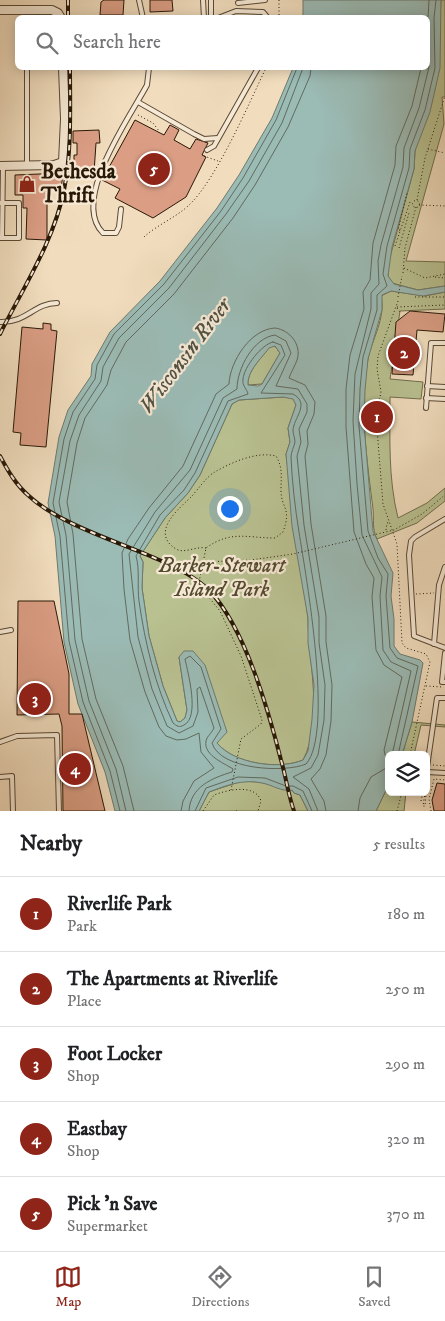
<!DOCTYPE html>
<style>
:root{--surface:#fff;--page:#f6f6f6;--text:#202124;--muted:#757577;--line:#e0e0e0;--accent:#8f2418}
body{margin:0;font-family:"IM FELL DW Pica",serif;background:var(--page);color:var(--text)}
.controls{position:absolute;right:15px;bottom:15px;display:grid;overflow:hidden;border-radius:8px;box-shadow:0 2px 12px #0003}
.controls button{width:45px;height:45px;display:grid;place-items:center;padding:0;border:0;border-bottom:1px solid var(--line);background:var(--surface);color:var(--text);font:25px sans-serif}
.you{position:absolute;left:229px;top:508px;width:18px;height:18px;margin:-12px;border:4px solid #fff;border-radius:50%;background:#1a73e8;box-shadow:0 0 0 8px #1a73e833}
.badge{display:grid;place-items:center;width:32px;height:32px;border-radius:50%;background:var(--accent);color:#fff;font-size:16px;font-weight:700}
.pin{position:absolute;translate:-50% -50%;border:2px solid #fff;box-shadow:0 1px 5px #0006}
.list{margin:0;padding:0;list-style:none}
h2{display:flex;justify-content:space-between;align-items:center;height:65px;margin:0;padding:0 20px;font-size:21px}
h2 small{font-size:16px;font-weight:400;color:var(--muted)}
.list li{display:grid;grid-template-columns:32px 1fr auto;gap:15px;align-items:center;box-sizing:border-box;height:75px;padding:0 20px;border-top:1px solid var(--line)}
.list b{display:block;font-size:19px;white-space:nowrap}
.list p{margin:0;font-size:16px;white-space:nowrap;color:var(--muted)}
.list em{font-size:16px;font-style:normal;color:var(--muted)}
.icon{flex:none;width:28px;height:28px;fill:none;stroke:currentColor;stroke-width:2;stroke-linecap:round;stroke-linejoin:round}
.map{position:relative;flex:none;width:445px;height:811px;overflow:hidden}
.search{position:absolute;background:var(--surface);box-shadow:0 2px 12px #0003;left:15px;right:15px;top:15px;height:55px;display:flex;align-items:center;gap:12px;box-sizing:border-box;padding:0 18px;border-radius:8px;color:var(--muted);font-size:19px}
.sheet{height:440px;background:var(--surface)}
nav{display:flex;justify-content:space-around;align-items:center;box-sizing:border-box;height:70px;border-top:1px solid var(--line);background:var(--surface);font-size:14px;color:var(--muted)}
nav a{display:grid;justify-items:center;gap:2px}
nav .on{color:var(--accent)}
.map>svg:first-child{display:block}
</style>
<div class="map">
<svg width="445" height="811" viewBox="0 0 445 811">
<rect width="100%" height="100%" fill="#f1ddbe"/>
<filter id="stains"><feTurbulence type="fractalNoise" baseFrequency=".004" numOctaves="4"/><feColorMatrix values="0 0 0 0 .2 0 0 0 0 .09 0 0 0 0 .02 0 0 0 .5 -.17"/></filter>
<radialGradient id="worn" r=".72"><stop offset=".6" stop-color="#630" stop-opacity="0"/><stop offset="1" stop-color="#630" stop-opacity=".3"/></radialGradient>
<g fill="#b9c191" stroke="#706c4c">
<path d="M441,0H445V97H442L444,124L406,261L445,262V286L418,290L392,283L388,276L389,261L414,169L415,151L439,35Z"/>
<path d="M391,291L425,296L445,292V309L400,311L390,379L423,382L421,399L390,397C390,438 388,478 398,518L427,503L445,488V501L417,523L377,539C372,529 374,520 373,509C367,460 359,409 368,359C372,339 386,318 381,296Z"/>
<path d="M275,346L280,353L262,384L248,385C247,371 261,359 269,347Z"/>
<path d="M283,397L293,398L296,405L288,428L290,442L286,454L308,618C308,661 324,720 303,760C279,770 234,764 217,743L179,657L187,710L185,718L180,722L177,721L163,686L149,636L142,588L143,562L140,556L165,518L188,493L200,475L232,404L239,400Z"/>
<path d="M412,722L445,725V727L421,725L414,755H402Z"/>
<path d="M242,781L260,782L292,790L294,793L300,795L308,811H199L209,792Z"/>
<path d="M389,784V792H406L404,811H376Z"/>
</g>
<path fill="#9bbbb5" stroke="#6d7a6f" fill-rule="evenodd" d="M303,0H441L440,68L430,112L415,151L414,169L392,247L388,276L394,284L418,290L445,286V292L423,296L391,291L382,295V310L368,359L365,390L364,425L373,531L393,573L391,596L394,619V646L400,654L420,660L423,663L412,722L402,755H389V784L376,811H308L300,795L294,793L292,790C281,792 273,785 262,783C243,779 227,785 209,792L199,811H115L105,772L78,704L64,642L55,536L48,503L59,437L68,410L91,376L92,364L110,332L160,281L217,208L239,175L272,118L293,68H428V18L303,17ZM275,346L280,353L262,384L258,386L248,385C247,371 261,359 269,348ZM283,397L293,399L296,405L288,428L290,442L286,454L292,526L308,618V643L314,685L312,719L308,751L303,760C280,770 234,764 217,743L227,732L205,665L193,651H184L179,657L187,710L185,718L180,722L177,721L163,686L149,636L142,588L143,562L140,556L165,518L188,493L200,475L232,404L239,400Z"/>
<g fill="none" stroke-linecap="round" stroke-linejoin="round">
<g stroke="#626a5e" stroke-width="1">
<path d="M273,342L281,345L285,355L261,393L293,394C311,404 293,418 293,431C293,434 295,438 295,442C294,447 291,452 291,457C292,481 295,508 299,532C306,576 334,733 306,764C285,773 220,770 212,743L221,729L201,667L190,656L185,659C188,673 200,717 184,725C179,728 177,726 173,723C155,685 145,643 139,601C137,586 140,570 136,556L160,515L184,490L195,473L228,401L248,394C247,389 242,386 243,379C244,367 262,344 273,342Z"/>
<path d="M392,755L411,671L391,662L383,650L380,596L382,577L362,535L357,484L353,421L355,374L371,309V293L379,284L378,261L381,245L403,167L404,148L419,108L429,67L428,18L429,0"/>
<path d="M398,755L418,666L397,658L390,648L386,596L388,574L378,558L368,531L359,426L360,389L363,357L377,310V295L387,286L383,274L387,246L409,168L410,149L425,110L435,68L434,18L436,0"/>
<path d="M120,811L110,771L83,702L69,641L60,536L53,503L64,439L73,412L95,379L97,365L114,334L164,284L221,211L243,178L276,120L297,68"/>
<path d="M126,811L116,769L89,701L75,640L66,535L59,502L70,441L79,415L101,381L103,367L119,338L169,288L226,214L249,181L282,123L303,68"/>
<path d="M134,811L123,766L96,699L82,639L73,534L67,502L77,443L85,418L107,385L111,370L126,342L174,294L233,218L255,185L288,127L310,76L311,68"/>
<path d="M181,811L183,801L194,781L214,768L201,752L199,733L186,739L177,740L166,736L159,727L145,692L130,640L124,589L122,553L128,539L149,508L183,466L216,394L229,384C230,361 251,329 275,328C290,330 302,345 297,360C295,366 291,372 289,378L305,385L315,402L314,414L307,431L308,444L305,456L311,524L326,616V642L332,685L331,721L326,755L320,769L311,779L324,801L326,811"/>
<path d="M189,811C190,787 212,778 232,772L233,769C224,763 200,754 207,738C209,735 212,732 214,728L200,687L197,689L198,712L193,726L179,733L167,726L152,689L138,637L129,554L155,512L190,470L223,398L237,389C237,369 253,338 275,335L286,341L291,353L276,386L298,389L307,404V412L299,429L301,442L297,456L304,525L319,617V643L325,685L324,720L318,755L311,768L293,777L309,789L318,811"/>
<path d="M195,811L206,788L238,777L265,778L286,786H293L303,791L312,811"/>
<path d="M358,811L360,798L371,777L388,767L384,750L402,677L384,665L376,650L372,597L374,578L366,564L354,532L346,427V389L350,355L364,309L363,292L370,280L373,243L395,165L396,146L412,106L421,68"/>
</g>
</g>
<g fill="#db9e85" stroke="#281807">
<path d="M104,0H124L123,15H100L101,2Z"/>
<path d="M150,0H172L173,11L150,12Z"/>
<path d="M135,120L164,135L170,125L179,130L174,140L190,149L196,139L208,143L202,155L206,157L186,197L153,218L115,198L120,189L102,180Z"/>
<path d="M99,130L100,143H96L94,173L74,174V155H77V143H73V131Z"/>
<path d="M63,173L61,190H47V240L26,239L27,208H23V195H15V175Z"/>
<path d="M410,311L445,314L443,332L417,330L413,375L392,374L396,322Z"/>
<path d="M43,323L51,324V330L57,331L46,447L20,445L21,433L13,432L22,327L43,329Z"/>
<path d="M18,601H54L69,674V714H82L105,811H63L62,726L59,714L17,715Z"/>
<path d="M437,783L445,784V811H434L432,800Z"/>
</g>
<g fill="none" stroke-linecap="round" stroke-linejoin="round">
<g stroke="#5a4935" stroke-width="6">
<g id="service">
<path d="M139,0L143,18"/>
<path d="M203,0L204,18"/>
<path d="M211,0V18"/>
<path d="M238,3L265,0"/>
<path d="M218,18L236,11L263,12L268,18"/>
<path d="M138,102L194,134L204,139L218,138"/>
<path d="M207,150L214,146L258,68"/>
<path d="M27,165V68"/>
<path d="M0,203H19V238H0"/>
<path d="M121,209L119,227L116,233H103C70,200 130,117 147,85L149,68"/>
<path d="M2,238L3,166"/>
<path d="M0,322C27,323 34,303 57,303"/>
<path d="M427,386L445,387"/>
<path d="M426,398L445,399"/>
<path d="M426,408L431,343H445"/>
<path d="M445,519L415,537L411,541L409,555L414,636L445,648"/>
<path d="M0,632L11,630"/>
<path d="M434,644L439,585L445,567"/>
<path d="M445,653L442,682H445"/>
<path d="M0,742L17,736L57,735L59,811"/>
<path d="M427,772L445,773"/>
<path d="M426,774L437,698H445"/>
<path d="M0,777L12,776L13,811"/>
</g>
</g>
<g stroke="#5a4935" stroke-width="10">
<g id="minor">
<path d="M0,10H52L58,13L61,18"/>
<path d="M0,166L54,165L63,162L65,119L63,68"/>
</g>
</g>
<g stroke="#281807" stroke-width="1" stroke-dasharray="1 2.5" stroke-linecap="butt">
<path d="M279,0V18"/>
<path d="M138,115L153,123L159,131"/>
<path d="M428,149L445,153"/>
<path d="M204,156L218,161"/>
<path d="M417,200L425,158L445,96"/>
<circle cx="416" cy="204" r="3.5"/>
<path d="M419,205L445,206"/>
<path d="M400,230H398L407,193"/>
<path d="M144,237C157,225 175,218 188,206C216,181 249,103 266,68"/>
<path d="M395,246L410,202"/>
<path d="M399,248L409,213"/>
<path d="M404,268L425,278L445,274"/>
<path d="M403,273L405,248L416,207"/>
<path d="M435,277L445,278"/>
<path d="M398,297L402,276"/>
<path d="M415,297H445"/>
<path d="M398,301L378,356L377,369L381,392L376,416L383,504L397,544L402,643L406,648L426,654L430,662L410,755"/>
<path d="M397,307L445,305"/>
<path d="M397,308L400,312"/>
<path d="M386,530L387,523L390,522"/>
<path d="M206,548C196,546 184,554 176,549C149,532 180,508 192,496C199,488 205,479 213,473C230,463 256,451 276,456C283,468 281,476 281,490C281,509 292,507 283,532L275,538C247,538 231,530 206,548L199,582L202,589L220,611L241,656L262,720L261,724L241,739L231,790"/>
<path d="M204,562L251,560L293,554L394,530L422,514L445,495"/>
<path d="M416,594L434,593"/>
<path d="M426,686L442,687"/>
<path d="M433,765L445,766"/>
<path d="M425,793L426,794L425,806H423Z"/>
<path d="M421,801L423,792"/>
<path d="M203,811L214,795C227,790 255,783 261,801L258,811"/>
<path d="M236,811H238"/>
<path d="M397,811L402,792"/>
<path d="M431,811L429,799L434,779L445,780"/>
</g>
<use href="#service" stroke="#f6e9d5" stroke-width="4"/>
<use href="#minor" stroke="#f6e9d5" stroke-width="8"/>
<g stroke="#281807" stroke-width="4">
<g id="rail">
<path d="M68,0V18"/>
<path d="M0,334C23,288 54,241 64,190C72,150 70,108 70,68"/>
<path d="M0,456C8,471 16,485 29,496C59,524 119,542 157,559C176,567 194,576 209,590C245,628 268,709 281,760C286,777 288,794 294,811"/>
</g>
</g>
<use href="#rail" stroke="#f6e9d5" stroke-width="2" stroke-dasharray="5.5" stroke-linecap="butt"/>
</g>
<defs>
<g id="shop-bare" transform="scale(1.35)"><path d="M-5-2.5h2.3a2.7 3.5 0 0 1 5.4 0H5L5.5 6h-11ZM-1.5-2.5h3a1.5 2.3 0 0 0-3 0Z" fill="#8f2418" stroke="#f6e9d5" stroke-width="2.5" paint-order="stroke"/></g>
</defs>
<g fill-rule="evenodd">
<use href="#shop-bare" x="27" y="184"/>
</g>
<g text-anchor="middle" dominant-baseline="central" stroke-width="4.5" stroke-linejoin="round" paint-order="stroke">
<g font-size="21" font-weight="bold" fill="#281807" stroke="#f6e9d5" text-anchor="start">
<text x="41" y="172">Bethesda<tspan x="41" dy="24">Thrift</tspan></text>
</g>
<g font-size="21" font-style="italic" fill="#544b30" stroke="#f6e9d5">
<text x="222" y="566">Barker-Stewart<tspan x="222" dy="24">Island Park</tspan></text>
</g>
<g font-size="22" font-style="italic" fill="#505144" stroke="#f6e9d5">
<text transform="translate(185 356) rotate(-53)">Wisconsin River</text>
</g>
</g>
<rect width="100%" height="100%" filter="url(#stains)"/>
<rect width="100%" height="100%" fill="url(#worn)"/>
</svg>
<div class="controls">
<button><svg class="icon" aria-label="layers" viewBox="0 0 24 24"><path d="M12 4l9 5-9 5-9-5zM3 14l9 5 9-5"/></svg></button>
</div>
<div class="you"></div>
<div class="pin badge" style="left:377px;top:417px">1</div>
<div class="pin badge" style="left:404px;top:353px">2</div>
<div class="pin badge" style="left:35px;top:699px">3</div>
<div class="pin badge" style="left:75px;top:769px">4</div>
<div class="pin badge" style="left:154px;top:169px">5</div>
<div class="search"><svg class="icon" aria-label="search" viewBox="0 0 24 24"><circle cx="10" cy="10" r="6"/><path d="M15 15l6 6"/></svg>Search here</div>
</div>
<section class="sheet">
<h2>Nearby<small>5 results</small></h2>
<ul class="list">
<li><span class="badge">1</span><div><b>Riverlife Park</b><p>Park</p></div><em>180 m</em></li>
<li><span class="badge">2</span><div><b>The Apartments at Riverlife</b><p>Place</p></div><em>250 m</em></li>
<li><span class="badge">3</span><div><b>Foot Locker</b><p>Shop</p></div><em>290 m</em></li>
<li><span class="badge">4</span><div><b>Eastbay</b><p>Shop</p></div><em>320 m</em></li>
<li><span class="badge">5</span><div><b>Pick 'n Save</b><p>Supermarket</p></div><em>370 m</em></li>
</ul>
</section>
<nav>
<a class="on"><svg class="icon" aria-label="map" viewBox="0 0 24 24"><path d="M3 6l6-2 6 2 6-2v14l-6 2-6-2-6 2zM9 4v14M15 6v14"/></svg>Map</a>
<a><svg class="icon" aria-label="directions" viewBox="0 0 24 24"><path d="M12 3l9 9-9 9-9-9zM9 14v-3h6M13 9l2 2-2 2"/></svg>Directions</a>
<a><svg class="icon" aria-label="saved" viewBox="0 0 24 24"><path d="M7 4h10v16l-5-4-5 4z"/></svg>Saved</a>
</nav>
